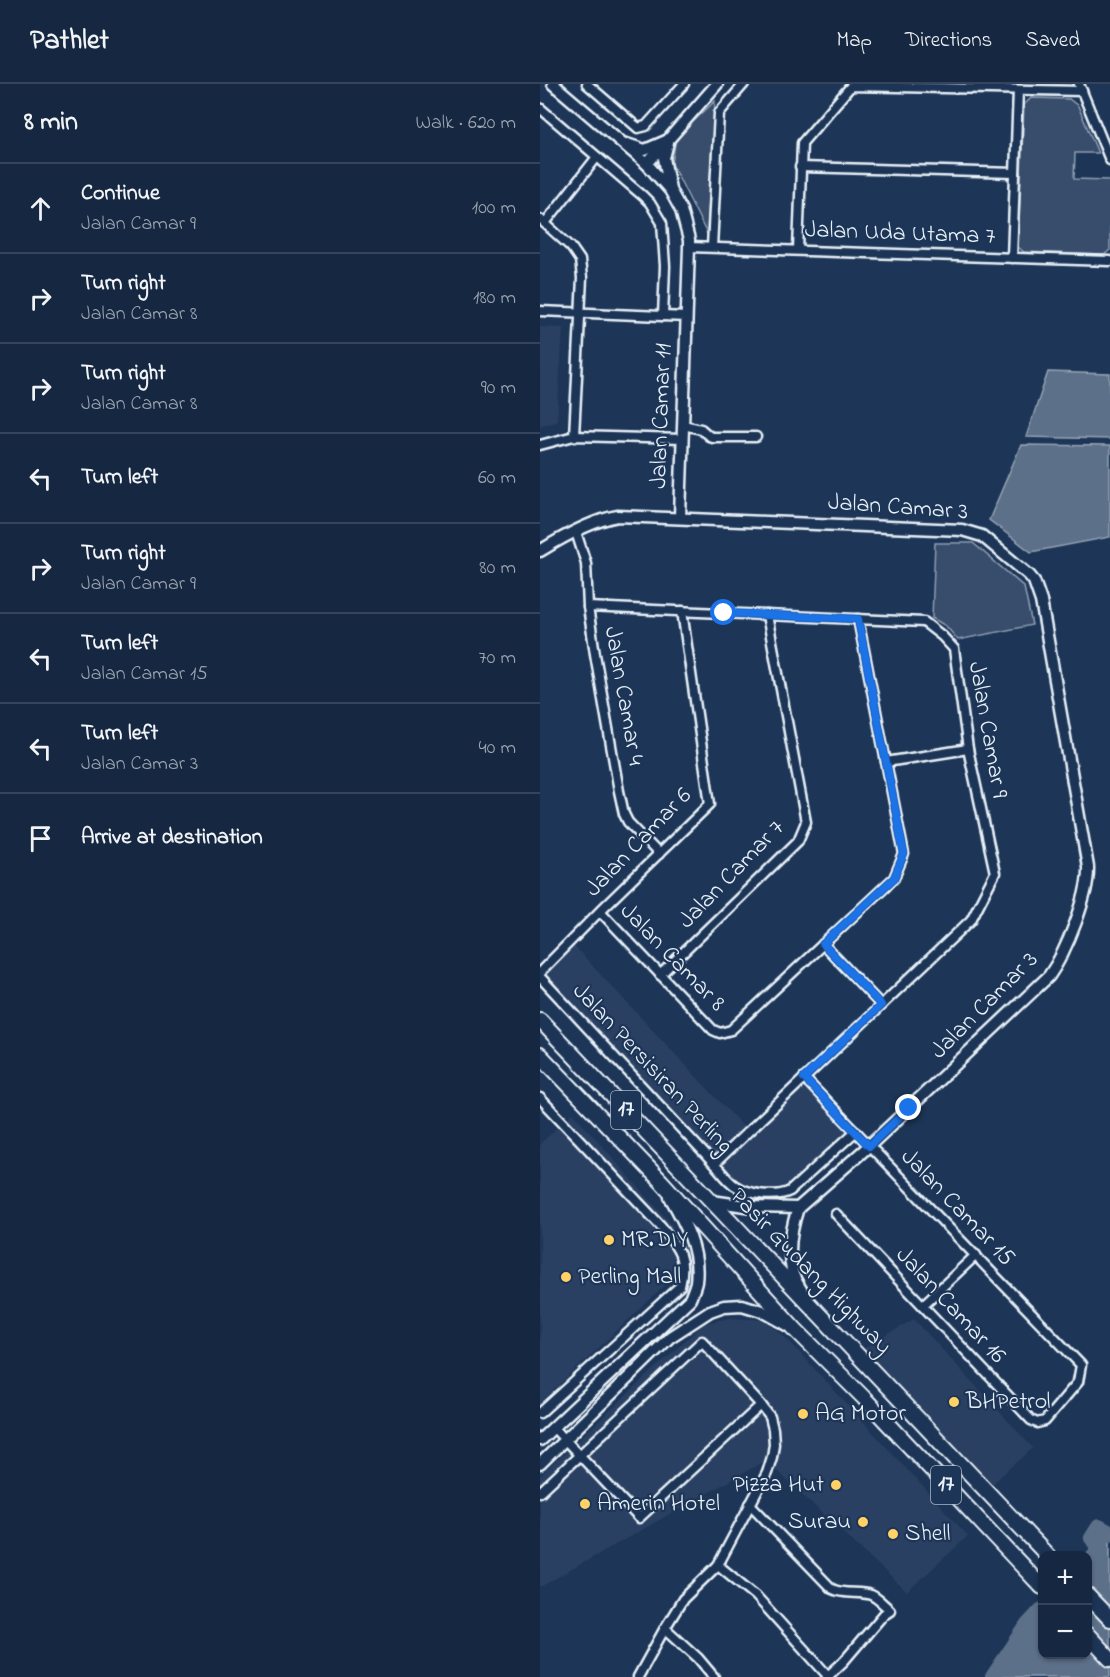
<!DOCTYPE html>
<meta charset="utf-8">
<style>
:root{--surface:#162841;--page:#1f3048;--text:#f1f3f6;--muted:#9ea6b1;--line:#35445a}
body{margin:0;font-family:"Indie Flower",sans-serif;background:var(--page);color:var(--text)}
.controls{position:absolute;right:18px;bottom:18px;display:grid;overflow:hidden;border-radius:12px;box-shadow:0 2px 4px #0004}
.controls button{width:54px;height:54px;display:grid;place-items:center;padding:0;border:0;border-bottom:2px solid var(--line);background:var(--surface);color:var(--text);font:30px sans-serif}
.stop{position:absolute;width:18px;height:18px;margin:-14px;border:4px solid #1a73e8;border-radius:50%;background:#fff}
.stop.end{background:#1a73e8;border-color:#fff;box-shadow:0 2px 6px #0008}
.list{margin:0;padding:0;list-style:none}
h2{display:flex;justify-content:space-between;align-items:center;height:78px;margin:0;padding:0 24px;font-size:26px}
h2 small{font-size:20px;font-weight:400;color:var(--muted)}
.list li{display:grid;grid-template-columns:39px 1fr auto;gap:18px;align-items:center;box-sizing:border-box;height:90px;padding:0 24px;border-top:2px solid var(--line)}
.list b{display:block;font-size:22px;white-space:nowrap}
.list p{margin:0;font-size:20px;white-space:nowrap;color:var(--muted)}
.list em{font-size:20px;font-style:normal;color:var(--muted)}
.icon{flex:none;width:33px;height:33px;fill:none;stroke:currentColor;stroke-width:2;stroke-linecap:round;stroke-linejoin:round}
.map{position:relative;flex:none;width:570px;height:1593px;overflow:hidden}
header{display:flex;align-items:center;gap:36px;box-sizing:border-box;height:84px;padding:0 30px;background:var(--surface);border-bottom:2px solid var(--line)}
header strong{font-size:28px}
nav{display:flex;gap:33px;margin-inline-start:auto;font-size:21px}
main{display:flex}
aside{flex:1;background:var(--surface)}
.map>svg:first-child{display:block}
</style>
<header>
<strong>Pathlet</strong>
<nav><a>Map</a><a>Directions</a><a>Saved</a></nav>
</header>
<main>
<aside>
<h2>8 min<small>Walk · 620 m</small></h2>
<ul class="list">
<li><svg class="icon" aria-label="ahead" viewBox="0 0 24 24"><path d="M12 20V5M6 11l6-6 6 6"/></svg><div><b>Continue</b><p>Jalan Camar 9</p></div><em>100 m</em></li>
<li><svg class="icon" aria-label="right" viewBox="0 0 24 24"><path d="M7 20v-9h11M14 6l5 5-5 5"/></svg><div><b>Turn right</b><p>Jalan Camar 8</p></div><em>180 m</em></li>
<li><svg class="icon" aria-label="right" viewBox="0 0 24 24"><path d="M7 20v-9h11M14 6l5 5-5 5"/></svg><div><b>Turn right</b><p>Jalan Camar 8</p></div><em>90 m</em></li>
<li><svg class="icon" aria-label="left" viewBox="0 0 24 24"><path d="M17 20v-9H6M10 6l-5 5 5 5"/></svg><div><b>Turn left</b></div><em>60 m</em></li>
<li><svg class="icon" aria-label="right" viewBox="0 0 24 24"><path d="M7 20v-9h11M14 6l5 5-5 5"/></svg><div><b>Turn right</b><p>Jalan Camar 9</p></div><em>80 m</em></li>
<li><svg class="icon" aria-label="left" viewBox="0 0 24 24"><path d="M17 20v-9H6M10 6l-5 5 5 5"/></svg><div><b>Turn left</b><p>Jalan Camar 15</p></div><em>70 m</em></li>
<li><svg class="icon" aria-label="left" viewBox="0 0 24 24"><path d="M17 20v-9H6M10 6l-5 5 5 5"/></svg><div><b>Turn left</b><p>Jalan Camar 3</p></div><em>40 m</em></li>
<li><svg class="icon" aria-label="arrive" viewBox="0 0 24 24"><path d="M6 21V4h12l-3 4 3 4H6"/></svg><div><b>Arrive at destination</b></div></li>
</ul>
</aside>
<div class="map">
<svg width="570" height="1593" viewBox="0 0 570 1593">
<rect width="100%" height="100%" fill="#1d3557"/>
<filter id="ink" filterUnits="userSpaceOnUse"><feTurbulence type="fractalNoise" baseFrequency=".0167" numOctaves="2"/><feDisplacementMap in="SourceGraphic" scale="12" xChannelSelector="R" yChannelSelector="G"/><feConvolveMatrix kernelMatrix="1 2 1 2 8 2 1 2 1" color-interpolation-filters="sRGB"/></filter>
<g filter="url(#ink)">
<g fill="#2a4162">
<path d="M0,243L23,244L17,336L0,342Z"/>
<path d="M33,861L210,1050L265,999L315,1052L252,1110L239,1115L207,1111L0,892Z"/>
<path d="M33,1029L133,1142V1194L0,1319V1060Z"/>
<path d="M189,1234L226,1236L248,1256L428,1452L367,1508L237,1387L221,1379L0,1503V1392L163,1240Z"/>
<path d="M374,1235L493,1364L451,1401L323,1265Z"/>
</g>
<g fill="#374d6c" stroke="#909fb2" stroke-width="1.5">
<path d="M491,14L529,15L538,22L558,69H535L534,95L569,96L570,99V166L564,171L484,168L478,163L484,21Z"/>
<path d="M175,17L167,150L132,80L136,54Z"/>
<path d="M395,459H433L484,503L492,541L418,556L406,542L392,534Z"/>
</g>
<g fill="#5d7089" stroke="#95a4b5" stroke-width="1.5">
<path d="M508,288L570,290V355L486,353Z"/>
<path d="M481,361L570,362V453L491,468L449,436Z"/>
<path d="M559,1443L570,1449V1593H453L488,1541L502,1526V1570H548V1479L561,1464L552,1454Z"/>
</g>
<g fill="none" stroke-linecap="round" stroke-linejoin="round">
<g stroke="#5d7089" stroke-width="16">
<path d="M548,1479L561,1463L552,1454L559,1443L570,1449"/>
<path d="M453,1593L488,1541L502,1526"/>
</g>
<g stroke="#e8f1f8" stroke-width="13">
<g id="minor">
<path d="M47,0L98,44L106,42L144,0"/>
<path d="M539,0L570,76"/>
<path d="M0,24L103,112L110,119L122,139L125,182L123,232"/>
<path d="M260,83L475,89"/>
<path d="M0,135L31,163L40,176L42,194L34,352"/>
<path d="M5,139L57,73"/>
<path d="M149,163L570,177"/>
<path d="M172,163L179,29L204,0"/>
<path d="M258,166L262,59L311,2L542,7"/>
<path d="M472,174L478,6"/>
<path d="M0,227L147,233"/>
<path d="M143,341L161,345L169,352L172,353H216"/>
<path d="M0,361L34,352L142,355"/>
<path d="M36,448L46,479L48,523L55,570L79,707L84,730L88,738L119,770"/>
<path d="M48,523L384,538L402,552L414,565L428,665L455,789L431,836L174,1080"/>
<path d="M346,678L428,665"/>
<path d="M61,828L173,946L180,949L191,946L354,794L364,770L318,535"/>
<path d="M283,860L341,921"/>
<path d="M0,888L63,824L170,720L142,527"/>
<path d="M120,891L258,757L266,738L227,531"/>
<path d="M0,893L174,1080C181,1087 187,1096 194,1101C208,1111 236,1114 250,1107L316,1047"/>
<path d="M264,994L541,1281L538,1298L505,1337L497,1339L491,1336L296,1130"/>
<path d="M0,1014L121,1142C138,1164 147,1174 140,1202L0,1329"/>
<path d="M383,1221L436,1171"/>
<path d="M13,1343L99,1434L221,1321"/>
<path d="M0,1408L162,1257L221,1321L230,1333L233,1345L234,1360L232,1373L227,1389L178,1481L143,1515L125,1544L98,1593"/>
<path d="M210,1420L292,1505C304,1511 318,1507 331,1511C338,1514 344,1521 350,1526L344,1530L304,1577L287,1593"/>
<path d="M178,1481L216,1512L289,1593"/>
<path d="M125,1544L158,1574L174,1593"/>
</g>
</g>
<g stroke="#e8f1f8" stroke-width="15">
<g id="tertiary">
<path d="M13,0L107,80L130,106L141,126L149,156V163L140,433"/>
<path d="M128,58L124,74L130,105"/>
<path d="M87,60L105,66L126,57"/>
<path d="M107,80L177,0"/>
<path d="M0,467C21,454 53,436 78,432L422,446L442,452L489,491L494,497L501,517L548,783C549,812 526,868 509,892L329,1062L258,1124C251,1145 247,1169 253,1190C255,1196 259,1202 262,1207"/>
<path d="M172,1117L212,1123L258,1124"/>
</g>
</g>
<g stroke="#e8f1f8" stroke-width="15">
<g id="secondary">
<path d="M0,1356L150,1215C152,1210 155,1203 156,1198C160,1166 145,1139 130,1113"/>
<path d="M0,1380L130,1253L170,1227L184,1222L202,1221L222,1227L249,1242"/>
</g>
</g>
<g stroke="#e8f1f8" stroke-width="18">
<g id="trunk">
<path d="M0,936L508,1472"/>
<path d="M0,971L121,1097L255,1245L324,1314L502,1503"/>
<path d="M548,1512L570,1535"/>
<path d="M548,1551L570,1575"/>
</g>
</g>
<use href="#minor" stroke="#1d3557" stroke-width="8"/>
<use href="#tertiary" stroke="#1d3557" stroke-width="10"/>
<use href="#secondary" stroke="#1d3557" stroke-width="10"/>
<use href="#trunk" stroke="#1d3557" stroke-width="14"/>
</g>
</g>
<g fill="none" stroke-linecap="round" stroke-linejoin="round" filter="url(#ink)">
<path stroke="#1a73e8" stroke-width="8" d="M184,529L318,535L364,770L354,794L283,860L341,921L264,994L329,1062L369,1024"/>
</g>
<g fill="#ffd166" stroke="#1d3557" stroke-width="2">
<circle cx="69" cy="1156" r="6"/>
<circle cx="26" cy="1193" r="6"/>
<circle cx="414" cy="1318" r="6"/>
<circle cx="263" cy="1330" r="6"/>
<circle cx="296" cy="1401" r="6"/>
<circle cx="45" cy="1420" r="6"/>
<circle cx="323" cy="1438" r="6"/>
<circle cx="353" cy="1450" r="6"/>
</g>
<g text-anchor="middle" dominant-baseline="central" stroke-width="4.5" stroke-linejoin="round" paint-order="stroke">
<g fill="#1d3557" stroke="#abb9c8" stroke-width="1.5">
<rect x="71" y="1007" width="30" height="38" rx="4.5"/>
<rect x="391" y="1382" width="30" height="38" rx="4.5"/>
</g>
<g font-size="22" font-weight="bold" fill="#e8f1f8">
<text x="86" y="1026">17</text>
<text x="406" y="1401">17</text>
</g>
<g font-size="24" fill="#e8f1f8" stroke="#1d3557">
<text transform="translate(360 150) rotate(2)">Jalan Uda Utama 7</text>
<text transform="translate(122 332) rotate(-88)">Jalan Camar 11</text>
<text transform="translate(358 424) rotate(4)">Jalan Camar 3</text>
<text transform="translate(83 612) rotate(80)">Jalan Camar 4</text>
<text transform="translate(447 646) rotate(80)">Jalan Camar 9</text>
<text transform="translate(99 759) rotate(-46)">Jalan Camar 6</text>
<text transform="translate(192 791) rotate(-46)">Jalan Camar 7</text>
<text transform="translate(132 874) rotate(46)">Jalan Camar 8</text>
<text transform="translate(445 922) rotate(-45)">Jalan Camar 3</text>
<text transform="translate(112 985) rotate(47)">Jalan Persisiran Perling</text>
<text transform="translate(417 1124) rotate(46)">Jalan Camar 15</text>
<text transform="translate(270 1188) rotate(46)">Pasir Gudang Highway</text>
<text transform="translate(410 1222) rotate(47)">Jalan Camar 16</text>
</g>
<g font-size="24" fill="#e8f1f8" stroke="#1d3557" text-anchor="start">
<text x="81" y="1156">MR.DIY</text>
<text x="38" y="1193">Perling Mall</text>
<text x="426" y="1318">BHPetrol</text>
<text x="275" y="1330">AG Motor</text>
<text x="284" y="1401" text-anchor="end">Pizza Hut</text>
<text x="57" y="1420">Amerin Hotel</text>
<text x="311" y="1438" text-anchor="end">Surau</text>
<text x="365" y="1450">Shell</text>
</g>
</g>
</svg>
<div class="controls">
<button>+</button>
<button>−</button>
</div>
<div class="stop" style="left:184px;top:529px"></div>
<div class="stop end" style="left:369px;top:1024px"></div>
</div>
</main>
